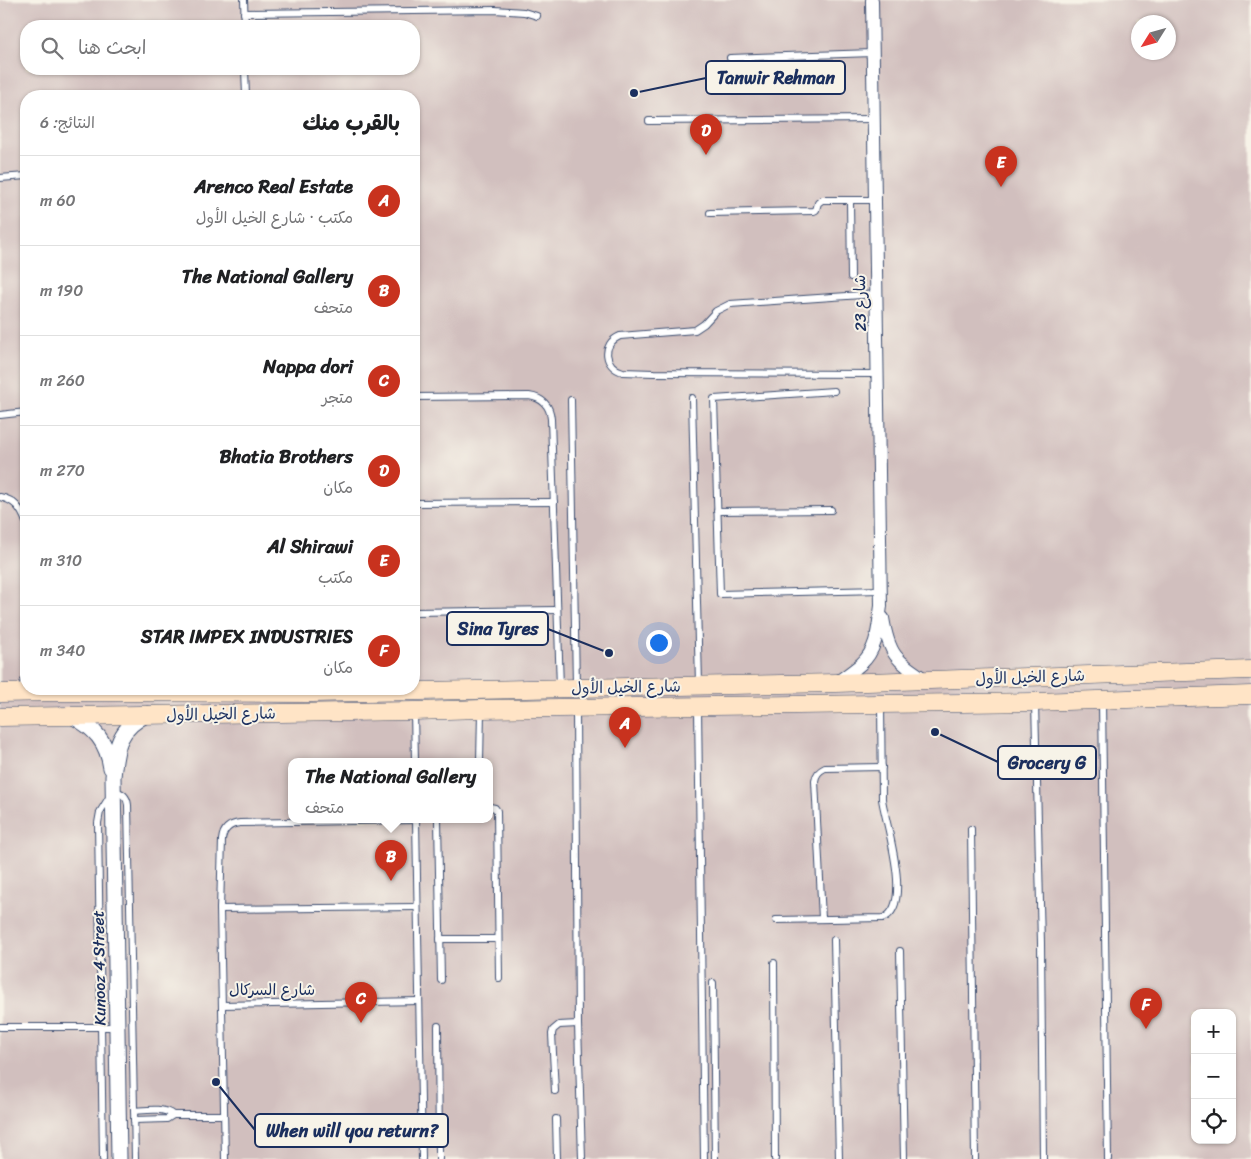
<!DOCTYPE html>
<html lang="ar">
<meta charset="utf-8">
<style>
:root{--surface:#fff;--page:#f6f6f6;--text:#202124;--muted:#757577;--line:#e0e0e0;--accent:#c8321e}
body{margin:0;font-family:Sriracha,"Playpen Sans Arabic",sans-serif;background:var(--page);color:var(--text);direction:rtl}
.controls{position:absolute;right:15px;bottom:15px;display:grid;overflow:hidden;border-radius:10px;box-shadow:0 1px 4px #0004}
.controls button{width:45px;height:45px;display:grid;place-items:center;padding:0;border:0;border-bottom:1px solid var(--line);background:var(--surface);color:var(--text);font:25px sans-serif}
.compass{position:absolute;left:1131px;top:15px;width:45px;height:45px;border-radius:50%;background:var(--surface);box-shadow:0 1px 4px #0004;rotate:233deg}
.you{position:absolute;left:658px;top:642px;width:18px;height:18px;margin:-12px;border:4px solid #fff;border-radius:50%;background:#1a73e8;box-shadow:0 0 0 8px #1a73e833}
.badge{display:grid;place-items:center;width:32px;height:32px;border-radius:50%;background:var(--accent);color:#fff;font-size:16px;font-weight:700}
.pin{position:absolute;translate:-50% -41px;filter:drop-shadow(0 1px 2px #0008)}
.pin::after{content:'';position:absolute;top:26px;width:18px;height:15px;background:inherit;clip-path:polygon(0 0,100% 0,50% 100%)}
.popup{position:absolute;left:288px;top:758px;width:205px;height:65px;box-sizing:border-box;display:grid;place-content:center;border-radius:10px;background:var(--surface);filter:drop-shadow(0 1px 4px #0005);font-size:16px;white-space:nowrap;color:var(--muted)}
.popup b{font-size:19px;color:var(--text)}
.popup::after{content:'';position:absolute;left:50%;top:100%;margin-left:-10px;border:10px solid transparent;border-top-color:var(--surface)}
.list{margin:0;padding:0;list-style:none}
h2{display:flex;justify-content:space-between;align-items:center;height:65px;margin:0;padding:0 20px;font-size:21px}
h2 small{font-size:16px;font-weight:400;color:var(--muted)}
.list li{display:grid;grid-template-columns:32px 1fr auto;gap:15px;align-items:center;box-sizing:border-box;height:90px;padding:0 20px;border-top:1px solid var(--line)}
.list b{display:block;font-size:19px;white-space:nowrap}
.list p{margin:0;font-size:16px;white-space:nowrap;color:var(--muted)}
.list em{font-size:16px;font-style:normal;color:var(--muted)}
.icon{flex:none;width:28px;height:28px;fill:none;stroke:currentColor;stroke-width:2;stroke-linecap:round;stroke-linejoin:round}
.map{position:relative;flex:none;width:1251px;height:1159px;overflow:hidden;direction:ltr}
.search{position:absolute;background:var(--surface);box-shadow:0 1px 4px #0004;left:20px;top:20px;width:400px;height:55px;display:flex;align-items:center;gap:12px;box-sizing:border-box;padding:0 18px;border-radius:20px;color:var(--muted);font-size:19px}
.panel{position:absolute;background:var(--surface);box-shadow:0 1px 4px #0004;left:20px;top:90px;width:400px;height:605px;border-radius:20px;direction:rtl}
.map>svg:first-child{display:block}
</style>
<div class="map">
<svg width="1251" height="1159" viewBox="0 0 1251 1159">
<rect width="100%" height="100%" fill="#f7f3e8"/>
<filter id="ink" filterUnits="userSpaceOnUse"><feTurbulence type="fractalNoise" baseFrequency=".02" numOctaves="2"/><feDisplacementMap in="SourceGraphic" scale="10" xChannelSelector="R" yChannelSelector="G"/><feConvolveMatrix kernelMatrix="1 2 1 2 8 2 1 2 1" color-interpolation-filters="sRGB"/></filter>
<filter id="wash" filterUnits="userSpaceOnUse"><feTurbulence type="fractalNoise" baseFrequency=".0096" numOctaves="4" result="noise"/><feDisplacementMap in="SourceGraphic" scale="20" xChannelSelector="R" yChannelSelector="G"/><feGaussianBlur stdDeviation="1.12" result="paint"/><feColorMatrix in="noise" values="0 0 0 0 0 0 0 0 0 0 0 0 0 0 0 0 0 1.4 0 .05"/><feComposite in="paint" operator="in"/></filter>
<g filter="url(#wash)">
<rect width="100%" height="100%" fill="#ece7cc"/>
<path fill="#d1bfbe" fill-rule="evenodd" d="M0,0H1251V1159H0ZM1138,22H1168V52H1138ZM26,26H414V69H26ZM26,96H414V689H26ZM292,762H490V820H292ZM1195,1013H1232V1140H1195Z"/>
</g>
<g filter="url(#ink)">
<g fill="none" stroke-linecap="round" stroke-linejoin="round">
<g stroke="#3a4b6e" stroke-width="8">
<g id="service">
<path d="M244,0L245,26"/>
<path d="M244,13L495,10L524,12L537,16"/>
<path d="M730,58L873,53"/>
<path d="M245,69L246,96"/>
<path d="M649,121L874,119"/>
<path d="M0,178L26,176"/>
<path d="M850,201L851,277"/>
<path d="M710,213L814,211L816,210L818,203L822,200H875"/>
<path d="M876,294L730,304L716,311L704,324L695,330L620,336C601,344 604,367 623,372L654,373L878,374"/>
<path d="M834,391L714,399L720,594L881,590"/>
<path d="M414,397L529,396C543,398 550,406 551,419L560,687"/>
<path d="M692,398L699,684"/>
<path d="M571,400L576,686"/>
<path d="M0,415L26,412"/>
<path d="M0,497C15,500 21,509 26,522"/>
<path d="M414,503L554,502"/>
<path d="M717,511L831,510"/>
<path d="M414,612L557,610"/>
<path d="M20,691L26,676"/>
<path d="M1102,701L1108,1159"/>
<path d="M1035,703L1041,943L1043,1159"/>
<path d="M698,708L704,1159"/>
<path d="M576,709L578,1024L582,1159"/>
<path d="M414,711L415,762"/>
<path d="M480,762L481,711"/>
<path d="M490,807L495,808L497,811L499,978"/>
<path d="M416,820L422,1159"/>
<path d="M438,820L441,980"/>
<path d="M971,829L975,1159"/>
<path d="M220,909L417,907"/>
<path d="M822,919L815,781C816,774 819,771 825,768L882,767"/>
<path d="M776,920L883,918C914,907 885,822 882,799L881,704"/>
<path d="M440,939H498"/>
<path d="M834,940L839,1159"/>
<path d="M900,951L904,1159"/>
<path d="M774,963L775,1159"/>
<path d="M713,983L715,1159"/>
<path d="M222,1005L419,1001"/>
<path d="M438,1026L439,1159"/>
<path d="M0,1027H116"/>
<path d="M555,1091L552,1034L553,1030L559,1025L578,1024"/>
<path d="M134,1111C147,1110 163,1107 173,1115"/>
<path d="M556,1119L557,1159"/>
<path d="M134,1120L167,1119L173,1115H224"/>
<path d="M103,1159L98,823L100,812L113,791C122,792 127,796 128,805L135,1159"/>
<path d="M225,1159L220,909L222,840C223,830 229,824 240,823L416,820"/>
</g>
</g>
<g stroke="#3a4b6e" stroke-width="14">
<g id="minor">
<path d="M883,618C889,655 896,660 926,680"/>
<path d="M836,683C844,677 853,671 861,664C878,649 878,626 881,606L872,0"/>
</g>
</g>
<g stroke="#3a4b6e" stroke-width="17">
<g id="tertiary">
<path d="M72,716C95,728 107,742 111,768"/>
<path d="M119,1159L113,777C116,747 118,728 148,714"/>
</g>
</g>
<g stroke="#3a4b6e" stroke-width="19">
<g id="secondary">
<path d="M0,693L56,692L312,693L576,688L836,683L1251,670"/>
<path d="M0,717L414,711L481,709L1035,702L1251,695"/>
</g>
</g>
<use href="#service" stroke="#fff" stroke-width="6"/>
<use href="#minor" stroke="#fff" stroke-width="12"/>
<use href="#tertiary" stroke="#fff" stroke-width="15"/>
<use href="#secondary" stroke="#ffe4c6" stroke-width="18"/>
</g>
</g>
<g text-anchor="middle" dominant-baseline="central" stroke-width="4" stroke-linejoin="round" paint-order="stroke">
<g font-size="16" fill="#1b2f5e" stroke="#f7f3e8">
<text transform="translate(860 303) rotate(-91)">شارع 23</text>
<text transform="translate(1030 677) rotate(-2)">شارع الخيل الأول</text>
<text transform="translate(626 687) rotate(-1)">شارع الخيل الأول</text>
<text transform="translate(221 714) rotate(-1)">شارع الخيل الأول</text>
<text transform="translate(99 968) rotate(-91)">Kunooz 4 Street</text>
<text x="272" y="989">شارع السركال</text>
</g>
</g>
<path fill="none" stroke="#1b2f5e" stroke-width="2" d="M634 93L706 78M609 653L548 629M935 732L998 762M216 1082L255 1130"/>
<g fill="#1b2f5e" stroke="#f7f3e8" stroke-width="2">
<circle cx="634" cy="93" r="5"/>
<circle cx="609" cy="653" r="5"/>
<circle cx="935" cy="732" r="5"/>
<circle cx="216" cy="1082" r="5"/>
</g>
<g fill="#f7f3e8" stroke="#1b2f5e" stroke-width="2">
<rect x="706" y="61" width="139" height="33" rx="5"/>
<rect x="447" y="612" width="101" height="33" rx="5"/>
<rect x="998" y="746" width="98" height="33" rx="5"/>
<rect x="255" y="1114" width="193" height="33" rx="5"/>
</g>
<g font-size="18" text-anchor="middle" font-weight="bold" fill="#1b2f5e">
<text x="776" y="84">Tanwir Rehman</text>
<text x="498" y="635">Sina Tyres</text>
<text x="1047" y="769">Grocery G</text>
<text x="352" y="1137">When will you return?</text>
</g>
</svg>
<div class="controls">
<button>+</button>
<button>−</button>
<button><svg class="icon" aria-label="locate" viewBox="0 0 24 24"><circle cx="12" cy="12" r="6"/><path d="M12 2v4M12 18v4M2 12h4M18 12h4"/></svg></button>
</div>
<svg class="compass" viewBox="-18 -18 36 36"><path d="M0-13l5 13h-10z" fill="#e53935"/><path d="M0 13l5-13h-10z" fill="#757577"/></svg>
<div class="you"></div>
<div class="pin badge" style="left:625px;top:748px">A</div>
<div class="pin badge" style="left:391px;top:881px">B</div>
<div class="popup"><b>The National Gallery</b>متحف</div>
<div class="pin badge" style="left:361px;top:1023px">C</div>
<div class="pin badge" style="left:706px;top:155px">D</div>
<div class="pin badge" style="left:1001px;top:187px">E</div>
<div class="pin badge" style="left:1146px;top:1029px">F</div>
<div class="search"><svg class="icon" aria-label="search" viewBox="0 0 24 24"><circle cx="10" cy="10" r="6"/><path d="M15 15l6 6"/></svg>ابحث هنا</div>
<section class="panel">
<h2>بالقرب منك<small>النتائج: 6</small></h2>
<ul class="list">
<li><span class="badge">A</span><div><b>Arenco Real Estate</b><p>مكتب · شارع الخيل الأول</p></div><em>60 m</em></li>
<li><span class="badge">B</span><div><b>The National Gallery</b><p>متحف</p></div><em>190 m</em></li>
<li><span class="badge">C</span><div><b>Nappa dori</b><p>متجر</p></div><em>260 m</em></li>
<li><span class="badge">D</span><div><b>Bhatia Brothers</b><p>مكان</p></div><em>270 m</em></li>
<li><span class="badge">E</span><div><b>Al Shirawi</b><p>مكتب</p></div><em>310 m</em></li>
<li><span class="badge">F</span><div><b>STAR IMPEX INDUSTRIES</b><p>مكان</p></div><em>340 m</em></li>
</ul>
</section>
</div>
